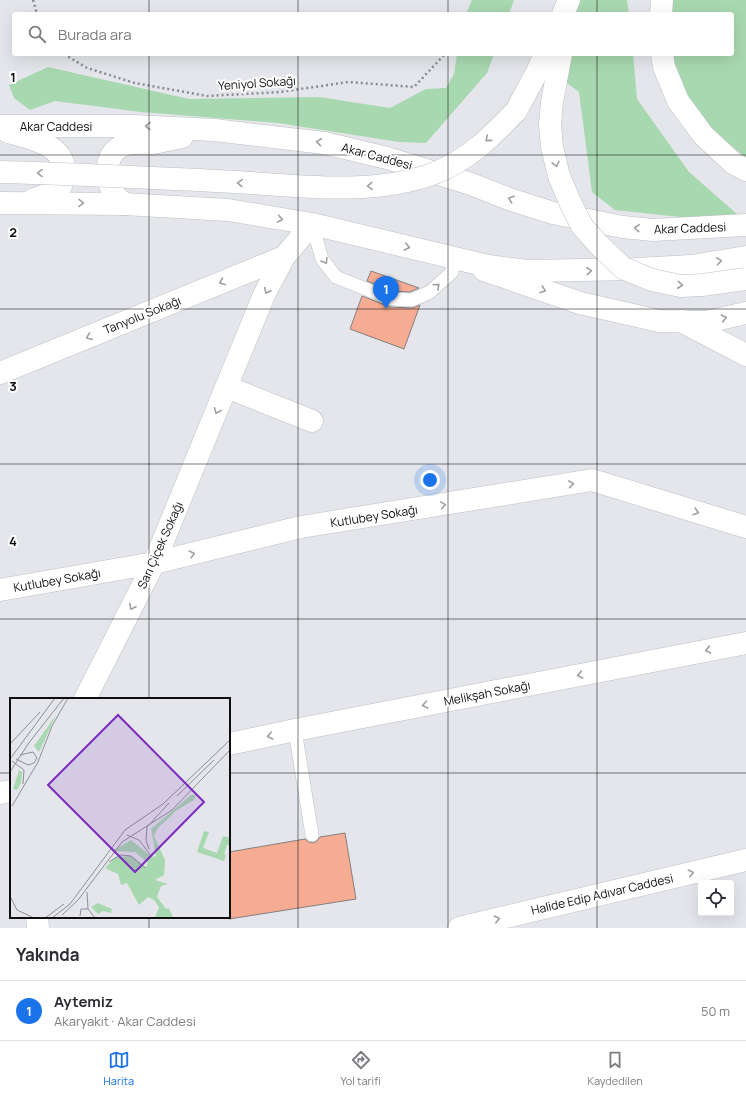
<!DOCTYPE html>
<html lang="tr">
<meta charset="utf-8">
<style>
:root{--surface:#fff;--page:#f7f7f7;--text:#2b2b33;--muted:#7c7c81;--line:#e1e1e2;--accent:#1a73e8}
body{margin:0;font-family:Manrope,sans-serif;background:var(--page);color:var(--text)}
.controls{position:absolute;right:12px;bottom:12px;display:grid;overflow:hidden;border-radius:4px;box-shadow:0 4px 16px #0002}
.controls button{width:36px;height:36px;display:grid;place-items:center;padding:0;border:0;border-bottom:1px solid var(--line);background:var(--surface);color:var(--text);font:20px sans-serif}
.you{position:absolute;left:430px;top:480px;width:14px;height:14px;margin:-10px;border:3px solid #fff;border-radius:50%;background:#1a73e8;box-shadow:0 0 0 6px #1a73e833}
.badge{display:grid;place-items:center;width:26px;height:26px;border-radius:50%;background:var(--accent);color:#fff;font-size:13px;font-weight:700}
.pin{position:absolute;translate:-50% -33px;filter:drop-shadow(0 1px 2px #0008)}
.pin::after{content:'';position:absolute;top:21px;width:14px;height:12px;background:inherit;clip-path:polygon(0 0,100% 0,50% 100%)}
.list{margin:0;padding:0;list-style:none}
h2{display:flex;justify-content:space-between;align-items:center;height:52px;margin:0;padding:0 16px;font-size:17px}
h2 small{font-size:13px;font-weight:400;color:var(--muted)}
.list li{display:grid;grid-template-columns:26px 1fr auto;gap:12px;align-items:center;box-sizing:border-box;height:60px;padding:0 16px;border-top:1px solid var(--line)}
.list b{display:block;font-size:15px;white-space:nowrap}
.list p{margin:0;font-size:13px;white-space:nowrap;color:var(--muted)}
.list em{font-size:13px;font-style:normal;color:var(--muted)}
.icon{flex:none;width:22px;height:22px;fill:none;stroke:currentColor;stroke-width:2;stroke-linecap:round;stroke-linejoin:round}
.map{position:relative;flex:none;width:746px;height:928px;overflow:hidden}
.search{position:absolute;background:var(--surface);box-shadow:0 4px 16px #0002;left:12px;right:12px;top:12px;height:44px;display:flex;align-items:center;gap:10px;box-sizing:border-box;padding:0 14px;border-radius:4px;color:var(--muted);font-size:15px}
.sheet{height:112px;background:var(--surface)}
nav{display:flex;justify-content:space-around;align-items:center;box-sizing:border-box;height:56px;border-top:1px solid var(--line);background:var(--surface);font-size:11px;color:var(--muted)}
nav a{display:grid;justify-items:center;gap:2px}
nav .on{color:var(--accent)}
.map>svg:first-child{display:block}
</style>
<div class="map">
<svg width="746" height="928" viewBox="0 0 746 928">
<rect width="100%" height="100%" fill="#e4e6eb"/>
<g fill="#a8d8af">
<path d="M472,0H514L509,14H466Z"/>
<path d="M568,0H627L629,14H565Z"/>
<path d="M664,0H746V158L678,101L672,54H732V14H666Z"/>
<path d="M457,54H494L487,73L426,143L399,142L278,123L141,112L55,101L30,110L14,98L9,85L48,67L189,99L319,97L390,108L426,89L446,88L454,74Z"/>
<path d="M557,54H633L637,99L689,172L746,222V224L615,210L592,192L579,92L564,81Z"/>
</g>
<g fill="#f6ac92" stroke="#857f7e">
<path d="M371,271L419,288L410,292L393,291L367,281Z"/>
<path d="M362,296L390,307L412,308L420,305L404,349L350,329Z"/>
<path d="M345,833L356,899L229,919V852L305,839L309,842L313,843L317,841L320,837Z"/>
</g>
<g fill="none" stroke-linecap="round" stroke-linejoin="round">
<g stroke="#bdbfc4" stroke-width="14">
<g id="service">
<path d="M312,224L322,259L336,277L391,299L412,300L430,292L452,272L453,258"/>
<path d="M295,730L312,835"/>
</g>
</g>
<g stroke="#bdbfc4" stroke-width="23">
<g id="minor">
<path d="M681,321L746,355"/>
<path d="M0,373L284,257"/>
<path d="M227,387L312,421"/>
<path d="M0,590L154,563L301,527L592,480L746,527"/>
<path d="M85,699L154,563L264,295L284,257L312,224"/>
<path d="M229,744L295,730L746,643"/>
<path d="M0,793L11,791"/>
<path d="M37,917L38,928"/>
</g>
</g>
<g stroke="#bdbfc4" stroke-width="23">
<g id="tertiary">
<path d="M484,270L580,303L659,321L706,322L746,313"/>
<path d="M459,928L746,860"/>
</g>
</g>
<g stroke="#bdbfc4" stroke-width="23">
<g id="primary">
<path d="M563,14L569,0"/>
<path d="M661,14L662,0"/>
<path d="M662,54L664,67L678,101L703,135L733,163L746,170"/>
<path d="M516,111L538,70L545,54"/>
<path d="M550,125L552,102L561,54"/>
<path d="M0,126H134L214,130L324,143L387,158L471,184L509,199L553,213L623,227L653,230L746,225"/>
<path d="M8,132C27,137 64,144 64,170C64,175 62,181 61,186L51,193L32,200"/>
<path d="M0,203L124,204L228,210L312,224L488,266L527,271L636,269L691,266L746,257"/>
<path d="M124,204C121,201 117,198 115,195C105,181 104,156 120,147C129,141 141,143 151,143C161,142 171,139 182,137"/>
</g>
</g>
<g stroke="#898a8e" stroke-width="2.5" stroke-dasharray="2 3" stroke-linecap="butt">
<path d="M33,0L37,14"/>
<path d="M64,54L87,68L135,83L207,96L280,92L348,82L414,87L445,54"/>
</g>
<use href="#service" stroke="#fff" stroke-width="13"/>
<use href="#minor" stroke="#fff" stroke-width="22"/>
<use href="#tertiary" stroke="#fff" stroke-width="22"/>
<use href="#primary" stroke="#fff" stroke-width="22"/>
<g stroke="#bdbfc4" stroke-width="23" stroke-linecap="butt">
<g id="primary-bridge">
<path d="M550,125L552,147L559,176L570,202L582,226L599,245L623,268L652,280L681,286L702,285L746,279"/>
<path d="M0,172C79,174 157,178 236,182C300,186 374,196 435,173C468,160 491,137 516,111"/>
</g>
</g>
<use href="#primary-bridge" stroke="#fff" stroke-width="22"/>
</g>
<defs><path id="oneway-chevron" d="M-2-3.5L2.5 0L-2 3.5" fill="none" stroke-width="1.6" stroke-linecap="round" stroke-linejoin="round"/></defs>
<g stroke="#9f9f9f">
<use href="#oneway-chevron" transform="translate(148 126) rotate(-177)"/>
<use href="#oneway-chevron" transform="translate(488 139) rotate(139)"/>
<use href="#oneway-chevron" transform="translate(319 142) rotate(-172)"/>
<use href="#oneway-chevron" transform="translate(556 164) rotate(76)"/>
<use href="#oneway-chevron" transform="translate(40 173) rotate(-179)"/>
<use href="#oneway-chevron" transform="translate(240 183) rotate(-177)"/>
<use href="#oneway-chevron" transform="translate(370 186) rotate(177)"/>
<use href="#oneway-chevron" transform="translate(511 199) rotate(-161)"/>
<use href="#oneway-chevron" transform="translate(81 203) rotate(1)"/>
<use href="#oneway-chevron" transform="translate(280 219) rotate(10)"/>
<use href="#oneway-chevron" transform="translate(637 228) rotate(-175)"/>
<use href="#oneway-chevron" transform="translate(407 247) rotate(13)"/>
<use href="#oneway-chevron" transform="translate(325 261) rotate(60)"/>
<use href="#oneway-chevron" transform="translate(719 261) rotate(-9)"/>
<use href="#oneway-chevron" transform="translate(589 271) rotate(-2)"/>
<use href="#oneway-chevron" transform="translate(222 282) rotate(158)"/>
<use href="#oneway-chevron" transform="translate(680 285) rotate(6)"/>
<use href="#oneway-chevron" transform="translate(437 286) rotate(-42)"/>
<use href="#oneway-chevron" transform="translate(543 290) rotate(19)"/>
<use href="#oneway-chevron" transform="translate(267 291) rotate(117)"/>
<use href="#oneway-chevron" transform="translate(724 318) rotate(-12)"/>
<use href="#oneway-chevron" transform="translate(89 337) rotate(158)"/>
<use href="#oneway-chevron" transform="translate(217 411) rotate(112)"/>
<use href="#oneway-chevron" transform="translate(571 484) rotate(-9)"/>
<use href="#oneway-chevron" transform="translate(443 505) rotate(-9)"/>
<use href="#oneway-chevron" transform="translate(696 512) rotate(17)"/>
<use href="#oneway-chevron" transform="translate(192 554) rotate(-14)"/>
<use href="#oneway-chevron" transform="translate(132 607) rotate(117)"/>
<use href="#oneway-chevron" transform="translate(708 650) rotate(169)"/>
<use href="#oneway-chevron" transform="translate(580 675) rotate(169)"/>
<use href="#oneway-chevron" transform="translate(425 705) rotate(169)"/>
<use href="#oneway-chevron" transform="translate(270 736) rotate(168)"/>
<use href="#oneway-chevron" transform="translate(691 873) rotate(-13)"/>
<use href="#oneway-chevron" transform="translate(497 919) rotate(-13)"/>
</g>
<path fill="none" stroke="#0e0e10" stroke-width="1" stroke-opacity="0.55" d="M149,0V14M298,0V14M448,0V14M597,0V14M149,54V699M298,54V928M448,54V928M597,54V928M0,155H746M0,309H746M0,464H746M0,619H746M0,773H11M229,773H746M149,917V928"/>
<g text-anchor="middle" dominant-baseline="central" stroke-width="4" stroke-linejoin="round" paint-order="stroke">
<g font-size="12" fill="#0e0e10" stroke="#fff">
<text transform="translate(257 83) rotate(-4)">Yeniyol Sokağı</text>
<text x="56" y="126">Akar Caddesi</text>
<text transform="translate(377 156) rotate(15)">Akar Caddesi</text>
<text transform="translate(690 228) rotate(-2)">Akar Caddesi</text>
<text transform="translate(142 315) rotate(-22)">Tanyolu Sokağı</text>
<text transform="translate(374 516) rotate(-9)">Kutlubey Sokağı</text>
<text transform="translate(160 545) rotate(-66)">Sarı Çiçek Sokağı</text>
<text transform="translate(57 580) rotate(-10)">Kutlubey Sokağı</text>
<text transform="translate(487 693) rotate(-11)">Melikşah Sokağı</text>
<text transform="translate(602 894) rotate(-13)">Halide Edip Adıvar Caddesi</text>
</g>
</g>
<g transform="translate(10 698)">
<rect width="220" height="220" fill="#e4e6eb"/>
<path d="M46,17L29,54L24,48ZM9,72L12,74L11,85L7,92L3,91ZM181,97H186L184,102L167,112L148,130L144,138L155,162L154,177L145,182L158,186L151,188L147,199L156,211L159,210L163,220H145L149,209L144,202L138,199L129,207L117,185L111,187L108,176L95,170L106,159L121,158L136,169L138,165L125,154L103,153L121,142L142,159L146,158L141,131ZM194,133L199,134L193,150L207,155L213,138L220,140V147H217L214,156L216,157L214,163L187,154ZM88,205L102,211L101,215L93,213L88,216L81,209Z" fill="#a8d8af"/>
<path fill="none" stroke="#8e9093" stroke-width="1" d="M0,46L30,14M0,61L45,0M6,61L18,67L24,65L27,60L23,54L10,57M2,63L14,72L13,86M0,74L18,46L54,0M167,98L204,62M2,108L28,64L42,28L58,0M117,137L129,142L142,159M139,151L136,142L137,129L159,105M99,164L110,157L121,158L135,170M77,194L78,211L85,220M0,198L7,212L24,220M52,217L68,202L112,144L162,112L220,52M70,218L71,211H78M35,220L54,206M42,220L60,206L115,132L153,106L220,42"/>
<path fill="#7b2cbf" fill-opacity="0.15" stroke="#7b2cbf" stroke-width="2" d="M108,17L194,104L125,174L38,87Z"/>
<rect width="220" height="220" fill="none" stroke="#0e0e10" stroke-width="2"/>
</g>
<g font-size="13" text-anchor="middle" font-weight="bold" fill="#0e0e10" stroke="#fff" stroke-width="4" stroke-linejoin="round" paint-order="stroke">
<text x="13" y="82">1</text>
<text x="13" y="237">2</text>
<text x="13" y="391">3</text>
<text x="13" y="546">4</text>
</g>
</svg>
<div class="controls">
<button><svg class="icon" aria-label="locate" viewBox="0 0 24 24"><circle cx="12" cy="12" r="6"/><path d="M12 2v4M12 18v4M2 12h4M18 12h4"/></svg></button>
</div>
<div class="you"></div>
<div class="pin badge" style="left:386px;top:309px">1</div>
<div class="search"><svg class="icon" aria-label="search" viewBox="0 0 24 24"><circle cx="10" cy="10" r="6"/><path d="M15 15l6 6"/></svg>Burada ara</div>
</div>
<section class="sheet">
<h2>Yakında<small></small></h2>
<ul class="list">
<li><span class="badge">1</span><div><b>Aytemiz</b><p>Akaryakıt · Akar Caddesi</p></div><em>50 m</em></li>
</ul>
</section>
<nav>
<a class="on"><svg class="icon" aria-label="map" viewBox="0 0 24 24"><path d="M3 6l6-2 6 2 6-2v14l-6 2-6-2-6 2zM9 4v14M15 6v14"/></svg>Harita</a>
<a><svg class="icon" aria-label="directions" viewBox="0 0 24 24"><path d="M12 3l9 9-9 9-9-9zM9 14v-3h6M13 9l2 2-2 2"/></svg>Yol tarifi</a>
<a><svg class="icon" aria-label="saved" viewBox="0 0 24 24"><path d="M7 4h10v16l-5-4-5 4z"/></svg>Kaydedilen</a>
</nav>
